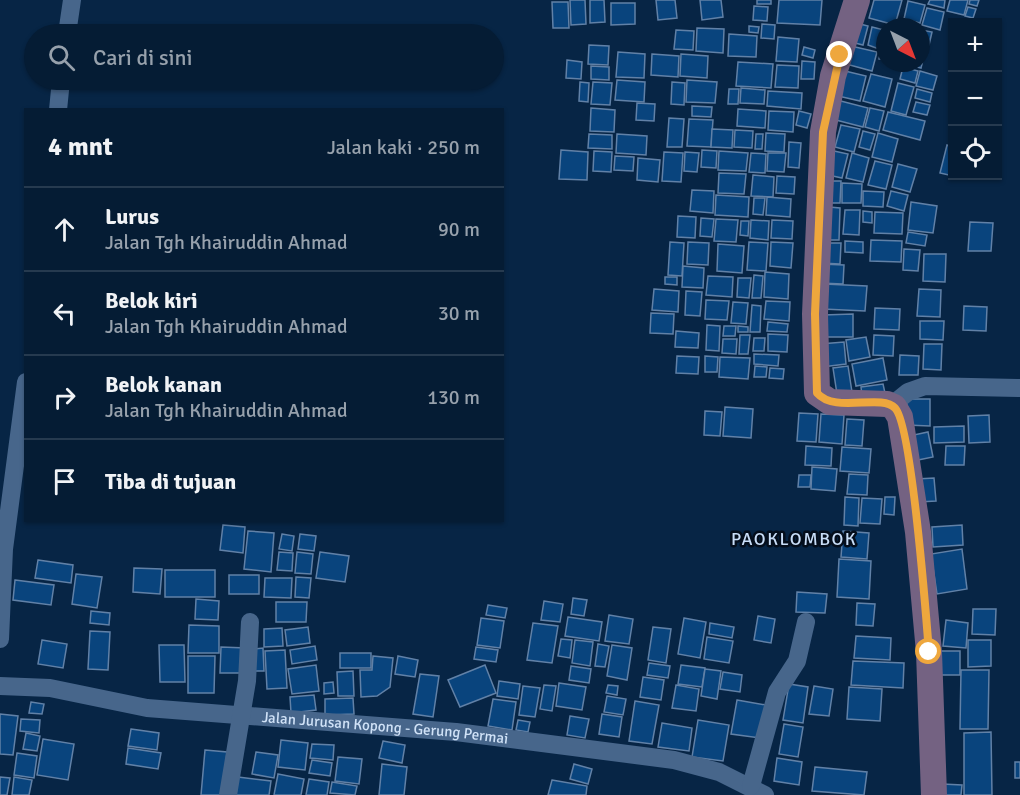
<!DOCTYPE html>
<html lang="id">
<meta charset="utf-8">
<style>
:root{--surface:#051c34;--page:#132940;--text:#f1f3f6;--muted:#97a1ac;--line:#263a4f}
body{margin:0;font-family:Signika,sans-serif;background:var(--page);color:var(--text)}
.controls{position:absolute;right:18px;top:18px;display:grid;overflow:hidden;border-radius:0px;box-shadow:0 2px 4px #0004}
.controls button{width:54px;height:54px;display:grid;place-items:center;padding:0;border:0;border-bottom:2px solid var(--line);background:var(--surface);color:var(--text);font:30px sans-serif}
.compass{position:absolute;left:876px;top:18px;width:54px;height:54px;border-radius:50%;background:var(--surface);box-shadow:0 2px 4px #0004;rotate:138deg}
.stop{position:absolute;width:18px;height:18px;margin:-14px;border:4px solid #eea73d;border-radius:50%;background:#fff}
.stop.end{background:#eea73d;border-color:#fff;box-shadow:0 2px 6px #0008}
.list{margin:0;padding:0;list-style:none}
h2{display:flex;justify-content:space-between;align-items:center;height:78px;margin:0;padding:0 24px;font-size:26px}
h2 small{font-size:20px;font-weight:400;color:var(--muted)}
.list li{display:grid;grid-template-columns:39px 1fr auto;gap:18px;align-items:center;box-sizing:border-box;height:84px;padding:0 24px;border-top:2px solid var(--line)}
.list b{display:block;font-size:22px;white-space:nowrap}
.list p{margin:0;font-size:20px;white-space:nowrap;color:var(--muted)}
.list em{font-size:20px;font-style:normal;color:var(--muted)}
.icon{flex:none;width:33px;height:33px;fill:none;stroke:currentColor;stroke-width:2;stroke-linecap:round;stroke-linejoin:round}
.map{position:relative;flex:none;width:1020px;height:795px;overflow:hidden}
.search{position:absolute;background:var(--surface);box-shadow:0 2px 4px #0004;left:24px;top:24px;width:480px;height:66px;display:flex;align-items:center;gap:15px;box-sizing:border-box;padding:0 21px;border-radius:33px;color:var(--muted);font-size:22px}
.panel{position:absolute;background:var(--surface);box-shadow:0 2px 4px #0004;left:24px;top:108px;width:480px;height:414px;border-radius:0px}
.map>svg:first-child{display:block}
</style>
<div class="map">
<svg width="1020" height="795" viewBox="0 0 1020 795">
<rect width="100%" height="100%" fill="#072545"/>
<g fill="#09447d" stroke="#6181a7" stroke-width="1.5">
<path d="M570,0H585L586,24L571,25Z"/>
<path d="M590,0H604L605,22L590,23Z"/>
<path d="M656,0H675L677,18L658,20Z"/>
<path d="M700,0H721L723,17L702,20Z"/>
<rect x="757" y="0" width="14" height="4"/>
<path d="M779,0H822L820,25L777,23Z"/>
<path d="M874,0H902L895,25L869,18Z"/>
<path d="M930,0H945L944,8L928,4Z"/>
<path d="M950,0H968L964,15L947,11Z"/>
<path d="M970,0H979L977,6L969,4Z"/>
<path d="M908,1L925,5L920,23L904,19Z"/>
<path d="M552,2H568L569,28H553Z"/>
<path d="M611,3H635V24L611,25Z"/>
<path d="M754,6L768,7L767,21L753,20Z"/>
<path d="M968,7L976,9L973,18L965,16Z"/>
<path d="M927,8L944,12L940,30L922,25Z"/>
<path d="M856,23L868,26L863,45L851,42Z"/>
<path d="M762,24L775,25L774,39L761,38Z"/>
<path d="M749,26L759,27L758,33L749,32Z"/>
<path d="M872,27L884,30L879,49L868,45Z"/>
<path d="M697,28L724,29L723,53L696,51Z"/>
<path d="M676,30L694,31L693,50L674,49Z"/>
<path d="M921,30L932,32L929,45L921,43Z"/>
<path d="M729,34L757,36L756,57L728,56Z"/>
<path d="M778,37L799,39L797,62L776,61Z"/>
<path d="M884,37L885,38V60L879,59Z"/>
<path d="M589,45L609,46L608,65L588,64Z"/>
<path d="M921,45L926,47L921,68L902,63H921Z"/>
<path d="M851,46L877,52L872,71L846,64Z"/>
<path d="M804,47L815,50L813,58L802,55Z"/>
<path d="M618,52L645,54L644,78L616,77Z"/>
<path d="M652,54L679,56L678,77L651,75Z"/>
<path d="M681,54L708,56L707,78L680,76Z"/>
<path d="M567,60L582,62L581,79L566,78Z"/>
<path d="M802,61L815,62L814,79H801Z"/>
<path d="M738,62L773,64L771,88L736,86Z"/>
<path d="M777,65L799,66L798,88L775,87Z"/>
<path d="M591,66L609,67V80L591,79Z"/>
<path d="M903,67L918,71L915,83L900,79Z"/>
<path d="M845,71L866,76L860,101L838,96Z"/>
<path d="M920,71L937,76L933,90L916,86Z"/>
<path d="M871,74L892,79L885,107L863,101Z"/>
<path d="M617,80L645,82L644,102L615,100Z"/>
<path d="M687,80L717,82L715,103L686,102Z"/>
<path d="M580,82L589,83L588,102L579,101Z"/>
<path d="M593,82L612,83L610,105L591,104Z"/>
<path d="M672,82L685,83L684,105L671,104Z"/>
<path d="M898,83L914,87L906,115L891,111Z"/>
<path d="M741,88L765,90L764,104L740,103Z"/>
<path d="M729,89H739L738,104H728Z"/>
<path d="M917,89L932,93L930,102L915,98Z"/>
<path d="M768,91L802,93L801,109L767,106Z"/>
<path d="M998,96H1001L1000,121H998Z"/>
<path d="M833,99L868,108L863,127L828,118Z"/>
<path d="M916,102L930,105L927,115L913,112Z"/>
<path d="M637,103L655,104L654,121L636,120Z"/>
<path d="M692,106L712,107L711,117L692,116Z"/>
<path d="M591,108L615,110L614,132L590,131Z"/>
<path d="M870,108L884,111L879,131L865,127Z"/>
<path d="M738,109L766,111L765,128L737,126Z"/>
<path d="M769,111L794,112L793,132L768,130Z"/>
<path d="M799,111L811,114L807,128L796,125Z"/>
<path d="M888,112L925,121L920,140L883,130Z"/>
<path d="M669,118L684,119L682,147H667Z"/>
<path d="M689,119L713,120L711,147L687,146Z"/>
<path d="M841,125L860,129L854,152L835,147Z"/>
<path d="M712,129L733,130L732,148L711,147Z"/>
<path d="M735,130L753,131L752,148L734,147Z"/>
<path d="M863,131L875,134L870,150L859,147Z"/>
<path d="M766,133L785,134L784,152L765,151Z"/>
<path d="M878,133L898,139L892,162L872,157Z"/>
<path d="M589,134L612,135V149L588,148Z"/>
<path d="M617,134L647,136L646,155L616,153Z"/>
<path d="M756,134H763L762,149H755Z"/>
<path d="M789,142L801,143L799,168L788,167Z"/>
<path d="M947,145L952,147V176H962V178L940,173Z"/>
<path d="M561,150L588,152L587,180L559,179Z"/>
<path d="M702,150L717,151L716,168L701,167Z"/>
<path d="M594,151L612,152L611,172L593,171Z"/>
<path d="M719,151L748,153L746,171L718,170Z"/>
<path d="M834,151L848,154L842,178L828,175Z"/>
<path d="M664,152L683,153L681,182L662,181Z"/>
<path d="M685,152L699,153L697,172L684,171Z"/>
<path d="M751,153L766,154L765,173L749,172Z"/>
<path d="M768,153H786L784,172L767,171Z"/>
<path d="M852,153L869,158L863,182L846,178Z"/>
<path d="M615,156L634,157L633,171L614,170Z"/>
<path d="M638,158L660,160L658,182L637,180Z"/>
<path d="M875,161L892,165L886,189L868,185Z"/>
<path d="M898,164L917,169L910,192L892,187Z"/>
<path d="M719,173L746,174L744,194L718,193Z"/>
<path d="M753,175L774,177L773,197L751,196Z"/>
<path d="M777,176L795,177L794,194L776,193Z"/>
<path d="M831,181H841L840,203H830Z"/>
<path d="M842,183L862,184L861,203H842Z"/>
<path d="M692,190L714,191L713,213L690,211Z"/>
<path d="M863,191L884,192L883,207L863,206Z"/>
<path d="M891,191L908,195L904,211L887,206Z"/>
<path d="M716,195L749,197L748,217L715,215Z"/>
<path d="M767,197L791,199L790,217L766,215Z"/>
<path d="M754,198H765L763,215L753,214Z"/>
<path d="M911,202L937,206L933,233L908,230Z"/>
<path d="M829,207L840,208L839,240H828Z"/>
<path d="M845,210H860L859,235L843,234Z"/>
<path d="M863,211L872,212V223L863,222Z"/>
<path d="M875,212L903,213L902,234L874,233Z"/>
<path d="M678,216L696,217L695,238L677,237Z"/>
<path d="M701,218L714,219L712,237L700,236Z"/>
<path d="M716,219L738,220L736,242L714,241Z"/>
<path d="M751,220L769,221L768,240L750,238Z"/>
<path d="M772,220L793,221L792,239L771,238Z"/>
<path d="M741,221H749L748,236L740,235Z"/>
<path d="M970,222L993,223L991,251H968Z"/>
<path d="M908,232L927,235L925,246L906,243Z"/>
<path d="M871,240L902,241L901,262L870,261Z"/>
<path d="M845,241L863,242V253L845,252Z"/>
<path d="M670,242L684,243L682,276L668,275Z"/>
<path d="M688,242L709,243L708,265L687,264Z"/>
<path d="M749,242L768,243L766,271L747,270Z"/>
<path d="M771,242L793,243L791,268L770,266Z"/>
<path d="M823,243H841L840,264L821,263Z"/>
<path d="M718,244L744,246L742,273L717,271Z"/>
<path d="M904,249L920,250L918,271L903,270Z"/>
<path d="M924,254H946L945,282L923,281Z"/>
<path d="M821,264L844,265L843,284L820,283Z"/>
<path d="M683,266L704,268L703,288L682,287Z"/>
<path d="M765,272L789,274L788,299L764,297Z"/>
<path d="M754,275L763,276L761,298H752Z"/>
<path d="M708,276L733,277L732,297L706,295Z"/>
<path d="M665,277H677V285L665,284Z"/>
<path d="M738,278H751L749,298L737,297Z"/>
<path d="M824,284L867,286L865,311L823,309Z"/>
<path d="M654,289L679,291L678,312L652,310Z"/>
<path d="M919,289L941,290L940,317L917,316Z"/>
<path d="M686,291L702,292L700,316L685,315Z"/>
<path d="M706,300L729,301L727,320L705,319Z"/>
<path d="M766,301L790,302L789,321L764,319Z"/>
<path d="M733,302L748,303L746,324L731,323Z"/>
<path d="M752,305L761,306L760,332H750Z"/>
<path d="M964,306L987,307L986,331L963,330Z"/>
<path d="M875,308L900,309L899,330L874,329Z"/>
<path d="M651,313L674,314L673,334L650,333Z"/>
<path d="M853,314V337H824L823,315Z"/>
<path d="M920,321H944L943,340L920,339Z"/>
<path d="M768,322L788,324L787,332L767,331Z"/>
<path d="M707,325L720,326L719,351L706,350Z"/>
<path d="M724,326H736L735,336H723Z"/>
<path d="M738,326L748,327V332H738Z"/>
<path d="M676,331L699,333L698,348L675,347Z"/>
<path d="M768,334L788,335L787,352L768,351Z"/>
<path d="M740,335H750L748,354H739Z"/>
<path d="M874,335L894,336L893,356L873,355Z"/>
<path d="M866,337L870,357L849,361L846,340Z"/>
<path d="M754,338H765L764,351H753Z"/>
<path d="M723,339H737L736,354L722,353Z"/>
<path d="M844,342L846,364L822,367L820,344Z"/>
<path d="M924,344H942L941,370L923,369Z"/>
<path d="M754,354L779,355L778,366L754,364Z"/>
<path d="M900,355L919,356L918,375H899Z"/>
<path d="M677,356L699,357L698,374L676,373Z"/>
<path d="M705,356L718,357L717,372H705Z"/>
<path d="M720,357L750,358L748,379L719,377Z"/>
<path d="M883,358L887,380L856,386L852,364Z"/>
<path d="M755,366L767,367L766,377H754Z"/>
<path d="M848,366L852,392L837,394L833,368Z"/>
<path d="M770,368L784,369L783,379L769,378Z"/>
<path d="M883,384L885,393L862,396L861,387Z"/>
<path d="M907,399H930V426L906,425Z"/>
<path d="M725,407L753,409L751,438L723,436Z"/>
<path d="M705,411L722,412L720,436L704,435Z"/>
<path d="M799,413L818,414L816,442L797,441Z"/>
<path d="M821,414L844,415L842,444L819,442Z"/>
<path d="M989,415L990,442L969,443L968,416Z"/>
<path d="M847,419L864,420L862,446L845,445Z"/>
<path d="M964,426V442L934,443V427Z"/>
<path d="M928,432L933,457L913,461L909,436Z"/>
<path d="M806,446L832,448L831,466L805,465Z"/>
<path d="M946,446H965L964,465H945Z"/>
<path d="M842,447L871,449L869,473L840,471Z"/>
<path d="M812,467L837,469L835,491L811,489Z"/>
<path d="M849,474L868,475L867,495L847,494Z"/>
<path d="M799,475H811L810,487H798Z"/>
<path d="M934,478L936,501L918,502L916,479Z"/>
<path d="M845,497L859,498L858,526L844,525Z"/>
<path d="M885,497H895L894,515L884,514Z"/>
<path d="M862,498L882,499L880,524L860,523Z"/>
<path d="M223,525L245,527L243,553L220,550Z"/>
<path d="M962,525L963,545L933,547L932,527Z"/>
<path d="M248,531L274,533L271,572L244,569Z"/>
<path d="M843,531L869,533L867,559L841,557Z"/>
<path d="M282,534L294,536L292,551L279,549Z"/>
<path d="M300,534L316,536L314,551L298,549Z"/>
<path d="M962,549L967,589L937,594L931,554Z"/>
<path d="M279,552L293,553L292,571L277,570Z"/>
<path d="M297,552L313,554L311,574L295,573Z"/>
<path d="M320,552L349,556L345,582L316,578Z"/>
<path d="M839,559L871,561L869,599L837,597Z"/>
<path d="M38,560L73,565L71,583L35,578Z"/>
<path d="M134,568L162,569L160,594L133,592Z"/>
<rect x="165" y="570" width="50" height="27"/>
<path d="M76,574L102,577L97,608L72,604Z"/>
<rect x="229" y="575" width="30" height="19"/>
<path d="M296,577L311,578L309,598L295,597Z"/>
<path d="M265,578H292L291,598L264,597Z"/>
<path d="M15,580L54,585L51,605L13,600Z"/>
<path d="M797,592L827,594L825,613L796,612Z"/>
<path d="M573,598L587,600L584,616L571,614Z"/>
<path d="M196,599L219,601L218,620L195,619Z"/>
<path d="M544,601L563,604L560,622L541,620Z"/>
<path d="M276,602H307L306,622H276Z"/>
<path d="M857,603L875,604L873,626L856,625Z"/>
<path d="M488,605L507,608L505,618L486,615Z"/>
<path d="M973,609H996L995,635L972,634Z"/>
<path d="M91,611L110,613L109,625L90,623Z"/>
<path d="M609,615L633,619L629,644L605,641Z"/>
<path d="M758,616L775,619L771,643L754,640Z"/>
<path d="M568,617L602,622L599,641L565,636Z"/>
<path d="M481,618L504,621L500,648L477,645Z"/>
<path d="M684,618L706,622L700,658L678,654Z"/>
<path d="M946,620L968,623L966,648L943,646Z"/>
<path d="M533,623L558,626L552,663L527,660Z"/>
<path d="M710,623L734,627L732,638L709,634Z"/>
<path d="M189,625L219,626V653H188Z"/>
<path d="M308,627L310,643L287,646L285,630Z"/>
<path d="M653,627L671,629L666,663L648,660Z"/>
<path d="M282,628L283,646L264,647V629Z"/>
<path d="M90,631L110,632L108,670L88,669Z"/>
<path d="M856,636L891,638L890,660L854,658Z"/>
<path d="M707,637L733,641L729,663L704,659Z"/>
<path d="M561,639L572,640L570,658L558,656Z"/>
<path d="M42,640L67,644L63,668L38,664Z"/>
<path d="M575,640L593,642L590,666L572,663Z"/>
<path d="M968,640H991V666L968,667Z"/>
<path d="M598,644L609,646L605,667L595,666Z"/>
<path d="M159,645H184L185,682H160Z"/>
<path d="M612,645L632,648L627,680L607,676Z"/>
<path d="M315,646L317,660L292,664L290,650Z"/>
<path d="M221,647L246,648L245,673H220Z"/>
<path d="M476,647L498,650L496,662L474,659Z"/>
<path d="M263,648L264,671H254L253,649Z"/>
<path d="M285,650L287,688L267,689L265,651Z"/>
<path d="M940,651H960V675H939Z"/>
<rect x="340" y="653" width="31" height="15"/>
<path d="M188,656H215L214,693H188Z"/>
<path d="M373,656L393,658L390,687L377,696L361,697L360,670H372Z"/>
<path d="M398,656L418,660L415,677L395,674Z"/>
<path d="M853,661L904,663L903,688L851,685Z"/>
<path d="M649,663L670,666L668,678L647,675Z"/>
<path d="M316,665L319,691L292,694L288,669Z"/>
<path d="M485,665L496,693L460,707L448,680Z"/>
<path d="M681,665L705,668L702,687L678,684Z"/>
<path d="M571,666L591,669L589,683L569,680Z"/>
<path d="M705,669L721,671L717,699L701,696Z"/>
<path d="M961,670H989L988,729H960Z"/>
<path d="M353,671L354,696H338L337,672Z"/>
<path d="M723,672L742,675L740,692L720,689Z"/>
<path d="M420,674L439,676L433,717L413,714Z"/>
<path d="M643,677L664,680L661,700L640,697Z"/>
<path d="M499,681L520,684L518,699L497,696Z"/>
<path d="M333,682L334,693L324,694V683Z"/>
<path d="M559,683L586,687L582,710L556,706Z"/>
<path d="M789,684L808,687L803,723L783,720Z"/>
<path d="M544,685L556,686L552,711L540,709Z"/>
<path d="M608,685L618,686L617,695L606,693Z"/>
<path d="M676,685L699,689L696,711L672,708Z"/>
<path d="M523,686L540,688L535,717L519,715Z"/>
<path d="M814,686L833,689L829,716L809,714Z"/>
<path d="M849,687L882,689L880,721L847,719Z"/>
<path d="M314,695L316,710L291,713L290,697Z"/>
<path d="M607,696L626,699L623,715L604,712Z"/>
<path d="M353,698L354,714L325,715V699Z"/>
<path d="M493,699L516,702L512,730L488,726Z"/>
<path d="M737,700L766,705L760,738L731,734Z"/>
<path d="M635,701L659,705L652,744L629,741Z"/>
<path d="M31,702L44,704L42,714L29,713Z"/>
<path d="M0,714L18,716L13,755L0,754Z"/>
<path d="M602,714L622,717L619,737L599,734Z"/>
<path d="M570,716L589,719L585,738L567,735Z"/>
<path d="M21,719L40,720L39,733L20,731Z"/>
<path d="M518,720L530,722L528,732L516,730Z"/>
<path d="M698,720L729,725L723,761L692,757Z"/>
<path d="M662,723L692,728L689,751L658,747Z"/>
<path d="M784,724L803,727L798,757L779,754Z"/>
<path d="M131,729L159,733L157,750L128,746Z"/>
<path d="M991,732L992,795H964V733Z"/>
<path d="M26,733L40,736L37,751L23,749Z"/>
<path d="M43,739L74,744L68,780L37,775Z"/>
<path d="M281,740L308,743L305,770L278,767Z"/>
<path d="M383,741L405,745L402,763L379,758Z"/>
<path d="M312,744L334,745L333,760L310,758Z"/>
<path d="M128,748L161,753L158,769L126,764Z"/>
<path d="M205,750L227,752L223,795H201Z"/>
<path d="M256,752L278,755L274,778L252,774Z"/>
<path d="M17,753L37,756L34,778L14,775Z"/>
<path d="M338,757L362,759L359,784L335,781Z"/>
<path d="M777,758L802,762L799,785L774,781Z"/>
<path d="M312,760L332,763L330,776L309,773Z"/>
<rect x="1015" y="762" width="5" height="16"/>
<path d="M382,764L407,767L404,795H379Z"/>
<path d="M574,764L592,769L588,784L570,779Z"/>
<path d="M815,767L867,772L864,795L812,791Z"/>
<path d="M278,774L304,779L301,795H274Z"/>
<path d="M0,777L10,778L7,795H0Z"/>
<path d="M14,777L32,780L29,795H12Z"/>
<path d="M238,777L271,781L269,795H236Z"/>
<path d="M309,779L329,782L327,795H306Z"/>
<path d="M552,780L587,786L586,795H548Z"/>
<path d="M332,782L357,786L355,795L330,793Z"/>
<path d="M942,784L962,785L961,795H941Z"/>
</g>
<g fill="none" stroke-linecap="round" stroke-linejoin="round">
<g stroke="#47668b" stroke-width="18">
<path d="M67,34L72,0"/>
<path d="M58,110L61,80"/>
<path d="M892,405L908,392L925,386L1020,388"/>
<path d="M0,639L4,549L26,382"/>
<path id="s1" d="M0,686L50,688L147,708L456,732L674,760L719,772L765,795"/>
<path d="M751,786L777,692L797,661L806,622"/>
<path d="M228,795L247,681L250,622"/>
</g>
<path stroke="#746282" stroke-width="26" d="M857,0L833,76L823,132L815,314L817,393L830,402L887,404L894,407L900,417L918,532L929,652L934,795"/>
</g>
<g fill="none" stroke-linecap="round" stroke-linejoin="round">
<path stroke="#eea73d" stroke-width="8" d="M840,55L823,132L815,314L817,393C835,414 881,393 895,408C912,425 926,616 929,652"/>
</g>
<g text-anchor="middle" dominant-baseline="central" stroke-width="5" stroke-linejoin="round" paint-order="stroke">
<g font-size="15" fill="#d0e2f7" stroke="#040e1c">
<text stroke="none"><textPath href="#s1" startOffset="388">Jalan Jurusan Kopong - Gerung Permai</textPath></text>
</g>
<g font-size="18" letter-spacing="1.5" fill="#c8ddf7" stroke="#040e1c">
<text x="794" y="539">PAOKLOMBOK</text>
</g>
</g>
</svg>
<div class="controls">
<button>+</button>
<button>−</button>
<button><svg class="icon" aria-label="locate" viewBox="0 0 24 24"><circle cx="12" cy="12" r="6"/><path d="M12 2v4M12 18v4M2 12h4M18 12h4"/></svg></button>
</div>
<svg class="compass" viewBox="-18 -18 36 36"><path d="M0-13l5 13h-10z" fill="#e53935"/><path d="M0 13l5-13h-10z" fill="#97a1ac"/></svg>
<div class="stop" style="left:929px;top:652px"></div>
<div class="stop end" style="left:840px;top:55px"></div>
<div class="search"><svg class="icon" aria-label="search" viewBox="0 0 24 24"><circle cx="10" cy="10" r="6"/><path d="M15 15l6 6"/></svg>Cari di sini</div>
<section class="panel">
<h2>4 mnt<small>Jalan kaki · 250 m</small></h2>
<ul class="list">
<li><svg class="icon" aria-label="ahead" viewBox="0 0 24 24"><path d="M12 20V5M6 11l6-6 6 6"/></svg><div><b>Lurus</b><p>Jalan Tgh Khairuddin Ahmad</p></div><em>90 m</em></li>
<li><svg class="icon" aria-label="left" viewBox="0 0 24 24"><path d="M17 20v-9H6M10 6l-5 5 5 5"/></svg><div><b>Belok kiri</b><p>Jalan Tgh Khairuddin Ahmad</p></div><em>30 m</em></li>
<li><svg class="icon" aria-label="right" viewBox="0 0 24 24"><path d="M7 20v-9h11M14 6l5 5-5 5"/></svg><div><b>Belok kanan</b><p>Jalan Tgh Khairuddin Ahmad</p></div><em>130 m</em></li>
<li><svg class="icon" aria-label="arrive" viewBox="0 0 24 24"><path d="M6 21V4h12l-3 4 3 4H6"/></svg><div><b>Tiba di tujuan</b></div></li>
</ul>
</section>
</div>
